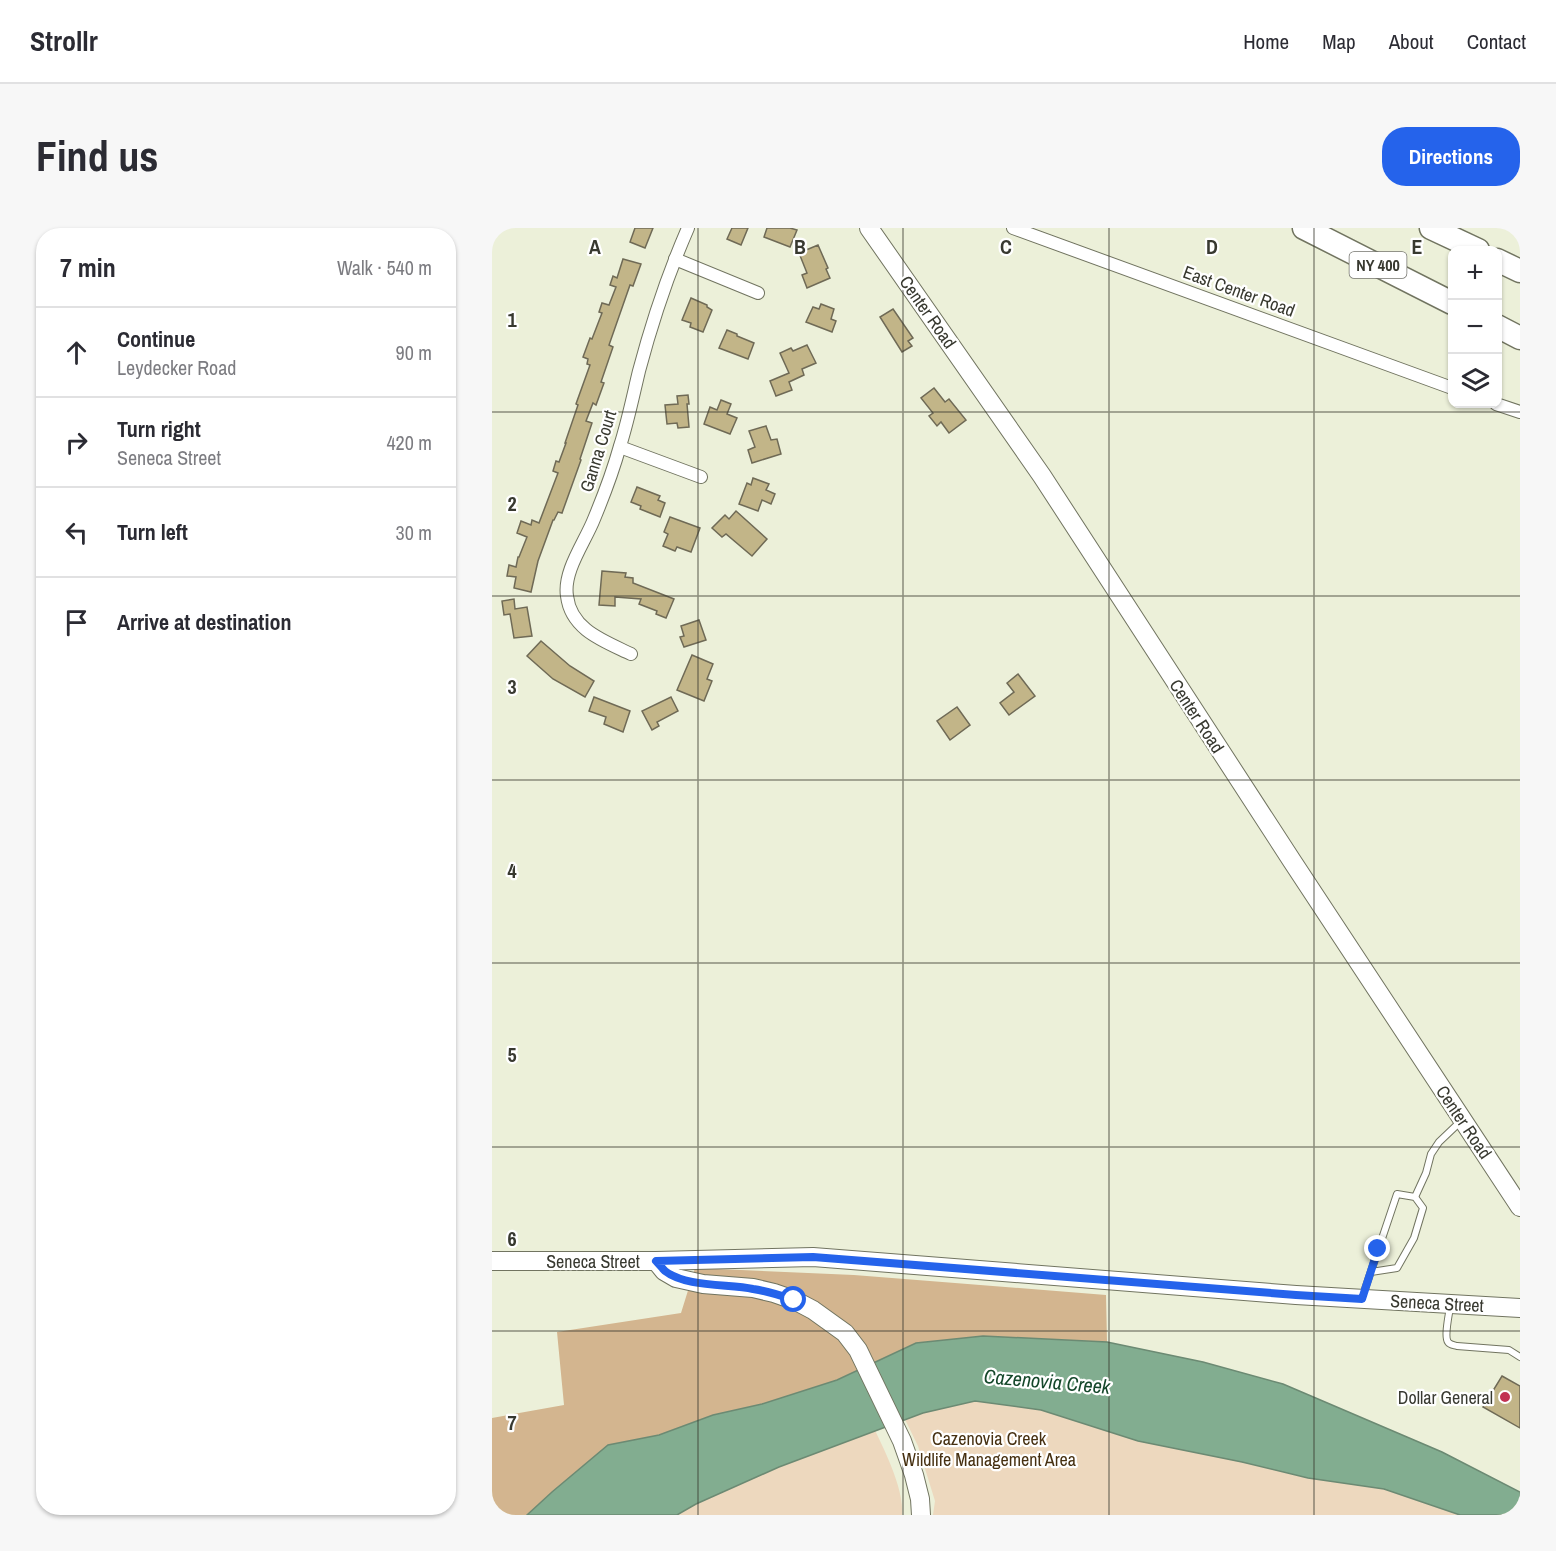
<!DOCTYPE html>
<meta charset="utf-8">
<style>
:root{--surface:#fff;--page:#f7f7f7;--text:#2b2b33;--muted:#7c7c81;--line:#e1e1e2;--accent:#2563eb}
body{margin:0;font-family:"Archivo Narrow",sans-serif;background:var(--page);color:var(--text)}
.controls{position:absolute;right:18px;top:18px;display:grid;overflow:hidden;border-radius:12px;box-shadow:0 2px 4px #0004}
.controls button{width:54px;height:54px;display:grid;place-items:center;padding:0;border:0;border-bottom:2px solid var(--line);background:var(--surface);color:var(--text);font:30px sans-serif}
.stop{position:absolute;width:18px;height:18px;margin:-14px;border:4px solid #2563eb;border-radius:50%;background:#fff}
.stop.end{background:#2563eb;border-color:#fff;box-shadow:0 2px 6px #0008}
.list{margin:0;padding:0;list-style:none}
h2{display:flex;justify-content:space-between;align-items:center;height:78px;margin:0;padding:0 24px;font-size:26px}
h2 small{font-size:20px;font-weight:400;color:var(--muted)}
.list li{display:grid;grid-template-columns:39px 1fr auto;gap:18px;align-items:center;box-sizing:border-box;height:90px;padding:0 24px;border-top:2px solid var(--line)}
.list b{display:block;font-size:22px;white-space:nowrap}
.list p{margin:0;font-size:20px;white-space:nowrap;color:var(--muted)}
.list em{font-size:20px;font-style:normal;color:var(--muted)}
.icon{flex:none;width:33px;height:33px;fill:none;stroke:currentColor;stroke-width:2;stroke-linecap:round;stroke-linejoin:round}
.map{position:relative;flex:none;width:1028px;height:1287px;overflow:hidden;border-radius:24px}
header{display:flex;align-items:center;gap:36px;box-sizing:border-box;height:84px;padding:0 30px;background:var(--surface);border-bottom:2px solid var(--line)}
header strong{font-size:28px}
nav{display:flex;gap:33px;margin-inline-start:auto;font-size:21px}
.intro{display:flex;align-items:center;justify-content:space-between;box-sizing:border-box;height:144px;padding:0 36px}
h1{margin:0;font-size:42px}
.button{padding:15px 27px;border-radius:24px;background:var(--accent);color:#fff;font-size:21px;font-weight:700}
main{display:flex;gap:36px;padding:0 36px}
aside{flex:1;background:var(--surface);border-radius:24px;box-shadow:0 2px 4px #0004}
.map>svg:first-child{display:block}
</style>
<header>
<strong>Strollr</strong>
<nav><a>Home</a><a>Map</a><a>About</a><a>Contact</a></nav>
</header>
<div class="intro"><h1>Find us</h1><a class="button">Directions</a></div>
<main>
<aside>
<h2>7 min<small>Walk · 540 m</small></h2>
<ul class="list">
<li><svg class="icon" aria-label="ahead" viewBox="0 0 24 24"><path d="M12 20V5M6 11l6-6 6 6"/></svg><div><b>Continue</b><p>Leydecker Road</p></div><em>90 m</em></li>
<li><svg class="icon" aria-label="right" viewBox="0 0 24 24"><path d="M7 20v-9h11M14 6l5 5-5 5"/></svg><div><b>Turn right</b><p>Seneca Street</p></div><em>420 m</em></li>
<li><svg class="icon" aria-label="left" viewBox="0 0 24 24"><path d="M17 20v-9H6M10 6l-5 5 5 5"/></svg><div><b>Turn left</b></div><em>30 m</em></li>
<li><svg class="icon" aria-label="arrive" viewBox="0 0 24 24"><path d="M6 21V4h12l-3 4 3 4H6"/></svg><div><b>Arrive at destination</b></div></li>
</ul>
</aside>
<div class="map">
<svg width="1028" height="1287" viewBox="0 0 1028 1287">
<rect width="100%" height="100%" fill="#ecf0d9"/>
<g fill="#edd8be">
<path d="M449,1152L1019,1287H441L443,1273L426,1218L402,1169Z"/>
<path d="M372,1180C385,1207 413,1258 410,1287H126Z"/>
</g>
<path fill="#d3b58f" d="M203,1040L362,1047L614,1067L615,1114L491,1108L424,1115L345,1152L270,1176L221,1187L167,1207L116,1217L60,1264L35,1287H0V1190L72,1177L65,1104L189,1085Z"/>
<path fill="#82ad90" stroke="#6c8a73" stroke-width="1.5" d="M491,1108L615,1114L711,1134L791,1156L950,1224L1028,1264V1287H968L892,1261L816,1250L750,1234L646,1213L549,1182L483,1173L431,1185L287,1239L204,1276L185,1287H35L60,1264L116,1217L167,1207L221,1187L270,1176L345,1152L424,1115Z"/>
<g fill="#c2b588" stroke="#6f6a56" stroke-width="1.5">
<path d="M143,0H161L153,20L138,14Z"/>
<path d="M240,0H256L249,17L235,11Z"/>
<path d="M275,0H298L305,2L298,19L272,9Z"/>
<path d="M326,17L336,40L334,41L338,50L315,60L310,47L315,45L307,25Z"/>
<path d="M131,31L149,36L141,58L138,57L117,117L121,119L109,154L112,155L104,177L101,175L94,193L100,195L88,231L89,232L70,285L66,284L62,292H61L46,333L39,364L22,360L24,349L15,348L17,337L24,339L26,329H27L35,309L25,305L29,293L39,297L40,292L47,295L66,245L61,243L64,233L67,234L74,215H73L86,177L84,176L98,137L95,136L96,131L91,129L98,110L100,111L110,85L107,84L110,75L117,77L124,59L118,57L121,48L125,50Z"/>
<path d="M199,70L215,77V79L220,82L211,104L198,99L199,95L190,92Z"/>
<path d="M329,76L342,81L339,91L344,93L340,104L314,94L321,79L327,81Z"/>
<path d="M401,81L421,110L416,113L420,118L410,124L388,89Z"/>
<path d="M235,102L245,106V108L262,115L256,131L227,120Z"/>
<path d="M315,117L324,135L310,141L312,147L297,154L300,162L284,168L278,153L297,145L288,125L299,120L301,123Z"/>
<path d="M442,160L453,174L457,171L474,192L457,205L449,194L445,198L437,188L441,185L429,170Z"/>
<path d="M196,167L197,176H195L197,199L186,200L185,195L175,196L173,177L186,176L185,168Z"/>
<path d="M229,172L239,176L235,186L245,190L238,206L212,196L218,179L225,182Z"/>
<path d="M274,198L279,212L285,211L289,226L260,235L256,222L263,219L257,203Z"/>
<path d="M261,250L277,256L274,262L283,266L279,276L270,272L266,283L247,276L255,255L259,257Z"/>
<path d="M145,259L168,268L166,272L173,275L168,289L148,281L149,278L139,274Z"/>
<path d="M244,283L275,311L260,328L234,306L230,309L220,300L233,287L237,291Z"/>
<path d="M178,289L208,300L199,324L185,319L183,323L171,318L176,306L172,304Z"/>
<path d="M110,343L134,345L133,349L141,350V355L182,371L174,390L164,386L165,383L147,376L149,371L123,369V378L107,377Z"/>
<path d="M22,371L23,381L35,379L40,408L22,410L18,386L12,387L10,373Z"/>
<path d="M207,392L214,412L192,419L188,409L192,408L189,398Z"/>
<path d="M49,413L78,438L102,453L93,469L61,451L35,428Z"/>
<path d="M200,427L221,436L215,451L220,453L212,473L185,462Z"/>
<path d="M526,446L543,468L517,487L508,475L522,464L515,455Z"/>
<path d="M102,469L138,483L131,504L112,496L114,489L97,483Z"/>
<path d="M179,469L186,483L165,494L167,498L160,502L150,483Z"/>
<path d="M465,479L478,497L458,512L445,493Z"/>
<path d="M1010,1148L1028,1158V1200L991,1179Z"/>
</g>
<g fill="none" stroke-linecap="round" stroke-linejoin="round">
<g stroke="#717460" stroke-width="8">
<g id="lane">
<path d="M923,969L934,945L939,926L947,914L968,894"/>
<path d="M871,1067L905,966L923,969L931,980L922,1010L905,1040L879,1044"/>
<path d="M958,1079C957,1086 952,1109 956,1114C958,1117 962,1117 965,1118L1017,1122L1028,1129"/>
</g>
</g>
<g stroke="#717460" stroke-width="14">
<g id="street">
<path d="M521,0L960,160"/>
<path d="M183,31L266,65"/>
<path d="M1004,176L1028,184"/>
<path d="M128,219L209,249"/>
<path d="M139,426C112,413 79,402 75,368C71,343 93,314 102,291C112,267 121,243 128,218C136,193 141,168 147,143C160,94 176,46 196,0"/>
</g>
</g>
<g stroke="#717460" stroke-width="20">
<g id="secondary">
<path d="M377,0L550,248L800,633L1028,979"/>
<path d="M0,1033H164L321,1029L804,1067L1028,1080"/>
<path d="M164,1033L172,1043L184,1050L211,1056L261,1060L282,1065L302,1072L321,1082L353,1105L366,1122L410,1213L422,1247L428,1271L429,1287"/>
</g>
</g>
<g stroke="#717460" stroke-width="25">
<g id="highway">
<path d="M812,0L960,75"/>
<path d="M939,0L986,22"/>
<path d="M1005,32L1028,43"/>
<path d="M1005,98L1028,110"/>
</g>
</g>
<use href="#lane" stroke="#fff" stroke-width="6"/>
<use href="#street" stroke="#fff" stroke-width="12"/>
<use href="#secondary" stroke="#fff" stroke-width="18"/>
<use href="#highway" stroke="#fff" stroke-width="22"/>
</g>
<g fill="none" stroke-linecap="round" stroke-linejoin="round">
<path stroke="#2563eb" stroke-width="8" d="M302,1072C288,1067 275,1063 261,1061C236,1056 193,1059 173,1043C170,1040 167,1036 164,1033L321,1029L804,1067L870,1071L886,1021"/>
</g>
<path fill="none" stroke="#383930" stroke-width="1.5" stroke-opacity="0.55" d="M206,0V1287M411,0V1287M617,0V1287M822,0V1287M0,184H1028M0,368H1028M0,552H1028M0,735H1028M0,919H1028M0,1103H1028"/>
<circle fill="#c23252" stroke="#fff" stroke-width="2" cx="1013" cy="1169" r="6"/>
<g text-anchor="middle" dominant-baseline="central" stroke-width="4.5" stroke-linejoin="round" paint-order="stroke">
<rect fill="#fff" stroke="#74746e" stroke-width="1.5" x="857.5" y="24" width="57" height="26" rx="4.5"/>
<g font-size="16" font-weight="bold" fill="#383930">
<text x="886" y="37">NY 400</text>
</g>
<g font-size="18" fill="#383930" stroke="#fff">
<text transform="translate(747 63) rotate(20)">East Center Road</text>
<text transform="translate(436 84) rotate(55)">Center Road</text>
<text transform="translate(106 223) rotate(-73)">Ganna Court</text>
<text transform="translate(705 488) rotate(57)">Center Road</text>
<text transform="translate(972 894) rotate(56)">Center Road</text>
<text x="101" y="1033">Seneca Street</text>
<text transform="translate(945 1075) rotate(3)">Seneca Street</text>
</g>
<g font-size="18" fill="#383930" stroke="#fff" text-anchor="end">
<text x="1001" y="1169">Dollar General</text>
</g>
<g font-size="18" fill="#463011" stroke="#fff">
<text x="497" y="1210">Cazenovia Creek<tspan x="497" dy="21">Wildlife Management Area</tspan></text>
</g>
<g font-size="20" font-style="italic" fill="#14472a" stroke="#fff">
<text transform="translate(555 1153) rotate(5)">Cazenovia Creek</text>
</g>
</g>
<g font-size="20" text-anchor="middle" font-weight="bold" fill="#383930" stroke="#fff" stroke-width="4.5" stroke-linejoin="round" paint-order="stroke">
<text x="103" y="26">A</text>
<text x="308" y="26">B</text>
<text x="514" y="26">C</text>
<text x="720" y="26">D</text>
<text x="925" y="26">E</text>
<text x="20" y="99">1</text>
<text x="20" y="283">2</text>
<text x="20" y="466">3</text>
<text x="20" y="650">4</text>
<text x="20" y="834">5</text>
<text x="20" y="1018">6</text>
<text x="20" y="1202">7</text>
</g>
</svg>
<div class="controls">
<button>+</button>
<button>−</button>
<button><svg class="icon" aria-label="layers" viewBox="0 0 24 24"><path d="M12 4l9 5-9 5-9-5zM3 14l9 5 9-5"/></svg></button>
</div>
<div class="stop" style="left:302px;top:1072px"></div>
<div class="stop end" style="left:886px;top:1021px"></div>
</div>
</main>
